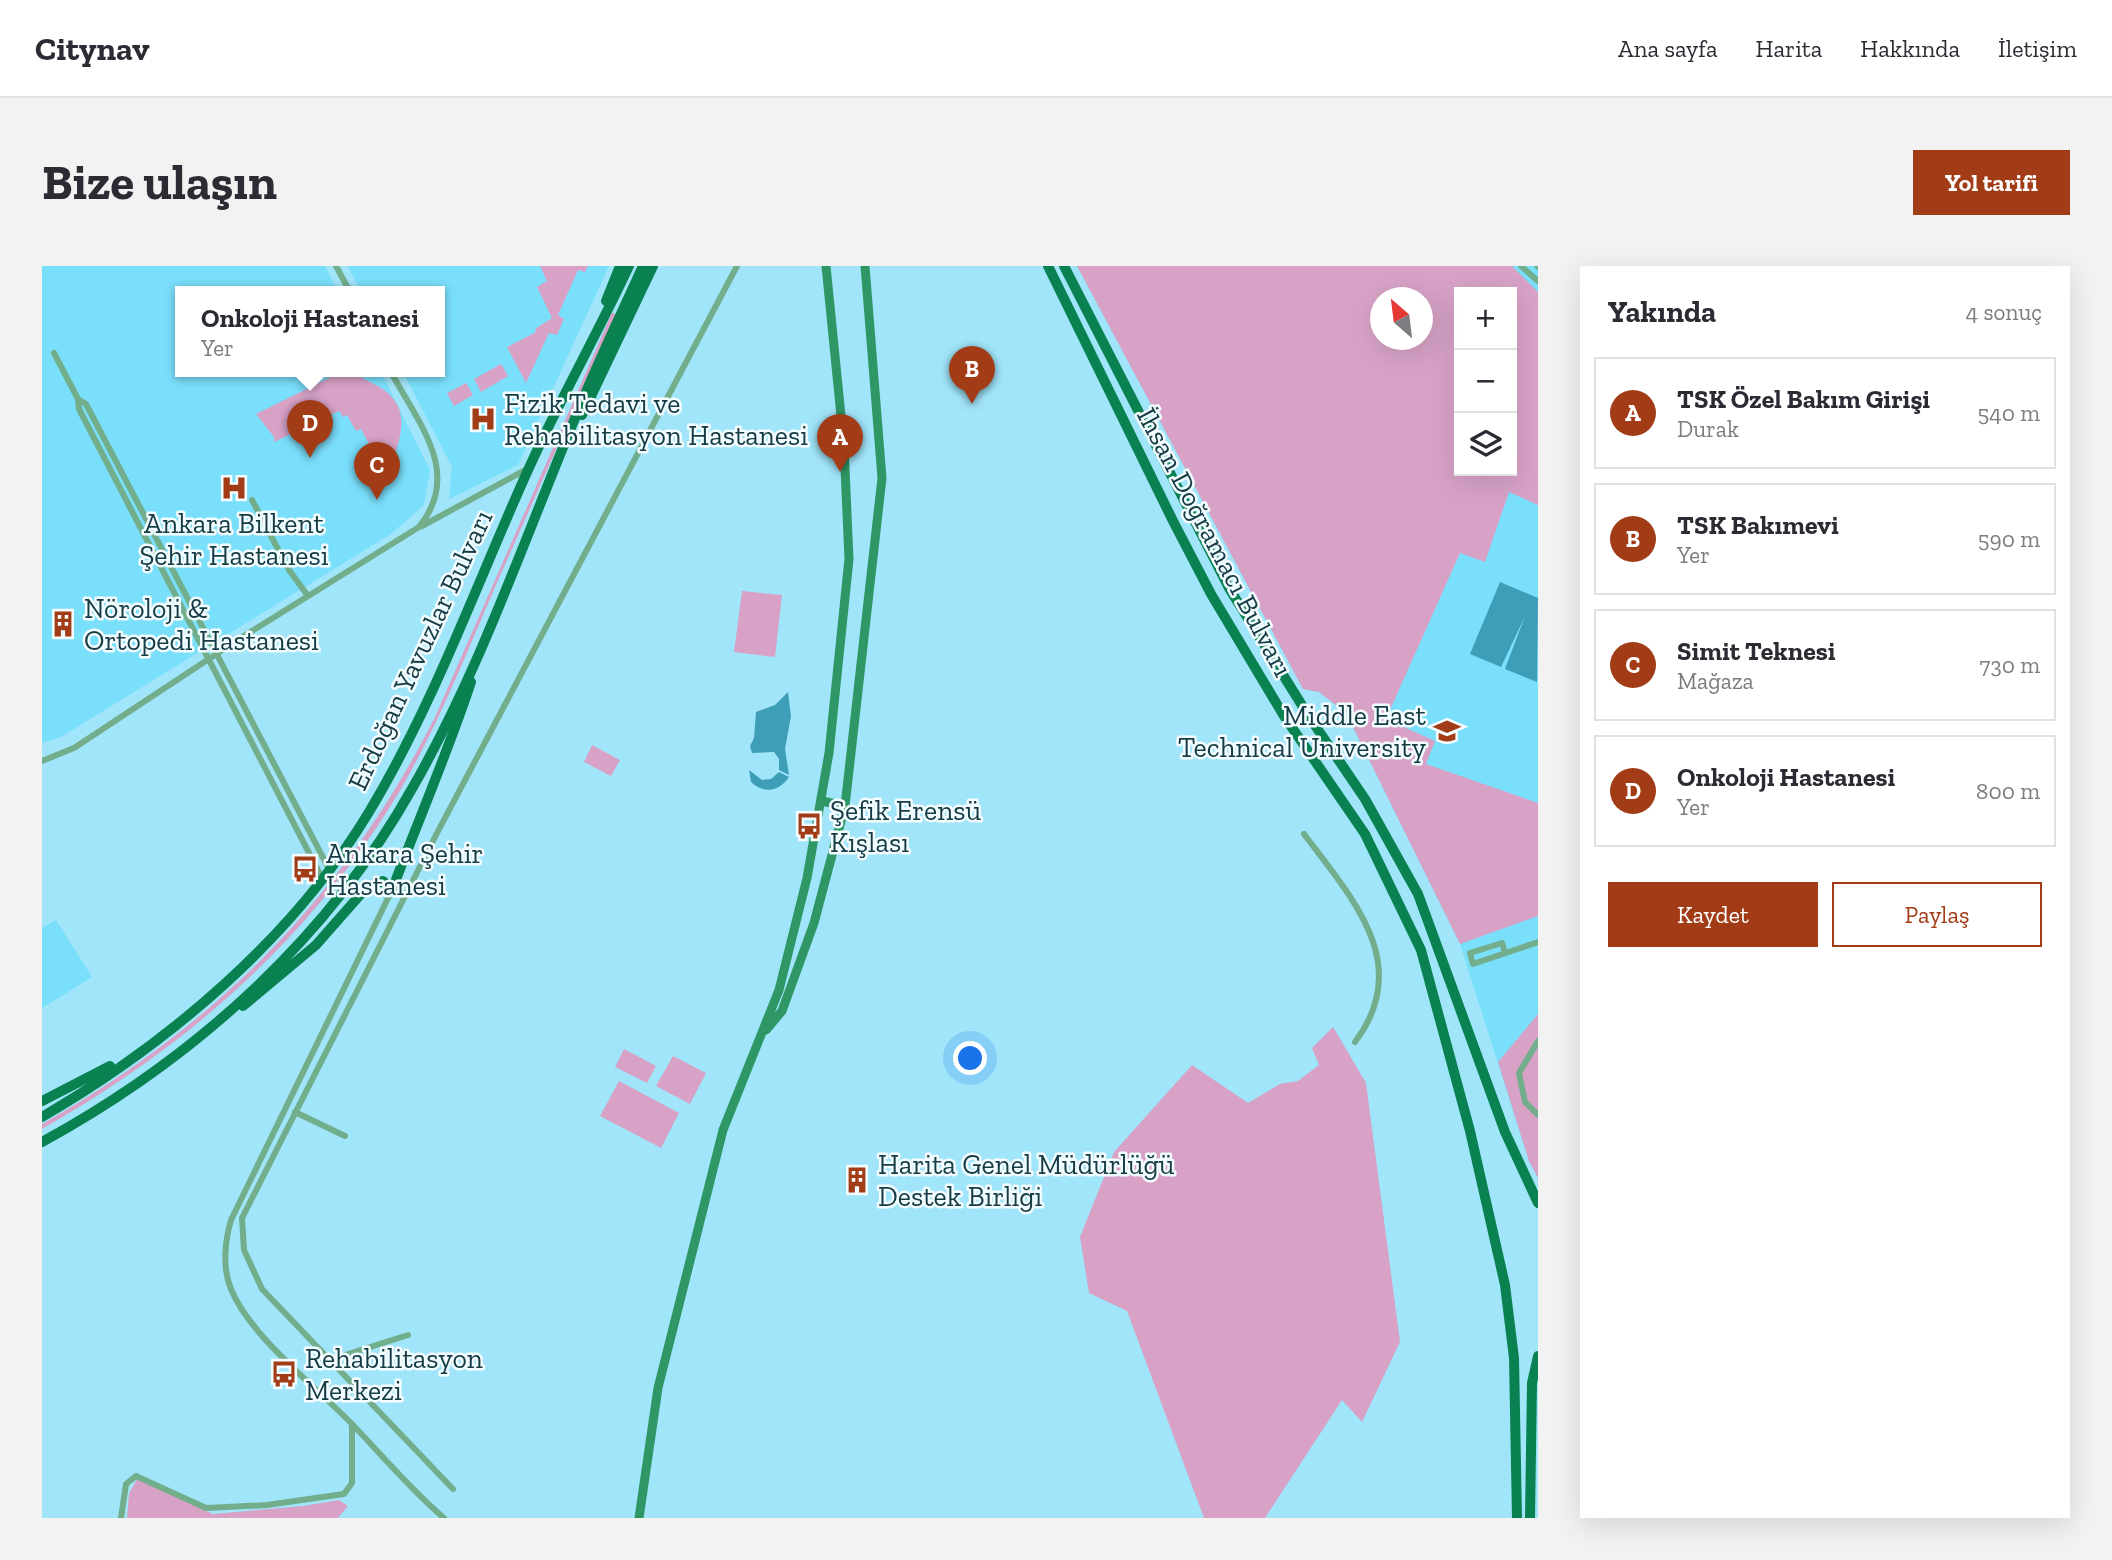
<!DOCTYPE html>
<html lang="tr">
<meta charset="utf-8">
<style>
:root{--surface:#fff;--page:#f2f2f3;--text:#2b2b33;--muted:#7c7c81;--line:#e1e1e2;--accent:#a23c17}
body{margin:0;font-family:"Zilla Slab",serif;background:var(--page);color:var(--text)}
.controls{position:absolute;right:21px;top:21px;display:grid;overflow:hidden;border-radius:0px;box-shadow:0 7px 28px #0002}
.controls button{width:63px;height:63px;display:grid;place-items:center;padding:0;border:0;border-bottom:2px solid var(--line);background:var(--surface);color:var(--text);font:35px sans-serif}
.compass{position:absolute;left:1328px;top:21px;width:63px;height:63px;border-radius:50%;background:var(--surface);box-shadow:0 7px 28px #0002;rotate:332deg}
.you{position:absolute;left:929px;top:793px;width:24px;height:24px;margin:-18px;border:5px solid #fff;border-radius:50%;background:#1a73e8;box-shadow:0 0 0 10px #1a73e833}
.badge{display:grid;place-items:center;width:46px;height:46px;border-radius:50%;background:var(--accent);color:#fff;font-size:23px;font-weight:700}
.pin{position:absolute;translate:-50% -58px;filter:drop-shadow(0 2px 4px #0008)}
.pin::after{content:'';position:absolute;top:37px;width:24px;height:21px;background:inherit;clip-path:polygon(0 0,100% 0,50% 100%)}
.popup{position:absolute;left:133px;top:20px;width:270px;height:91px;box-sizing:border-box;display:grid;place-content:center;border-radius:0px;background:var(--surface);filter:drop-shadow(0 2px 5px #0005);font-size:23px;white-space:nowrap;color:var(--muted)}
.popup b{font-size:26px;color:var(--text)}
.popup::after{content:'';position:absolute;left:50%;top:100%;margin-left:-14px;border:14px solid transparent;border-top-color:var(--surface)}
.list{margin:0;padding:0;list-style:none}
h2{display:flex;justify-content:space-between;align-items:center;height:91px;margin:0;padding:0 28px;font-size:30px}
h2 small{font-size:23px;font-weight:400;color:var(--muted)}
.list li{display:grid;grid-template-columns:46px 1fr auto;gap:21px;align-items:center;box-sizing:border-box;height:112px;margin:0 14px 14px;padding:0 14px;border:2px solid var(--line);border-radius:0px}
.list b{display:block;font-size:26px;white-space:nowrap}
.list p{margin:0;font-size:23px;white-space:nowrap;color:var(--muted)}
.list em{font-size:23px;font-style:normal;color:var(--muted)}
.actions{display:flex;gap:14px;padding:21px 28px}
.actions a{flex:1;padding:16px 0;border:2px solid var(--accent);border-radius:0px;text-align:center;font-size:24px;color:var(--accent)}
.actions .main{background:var(--accent);color:#fff}
.icon{flex:none;width:38px;height:38px;fill:none;stroke:currentColor;stroke-width:2;stroke-linecap:round;stroke-linejoin:round}
.map{position:relative;flex:none;width:1496px;height:1252px;overflow:hidden;border-radius:0px}
header{display:flex;align-items:center;gap:42px;box-sizing:border-box;height:98px;padding:0 35px;background:var(--surface);border-bottom:2px solid var(--line)}
header strong{font-size:33px}
nav{display:flex;gap:38px;margin-inline-start:auto;font-size:24px}
.intro{display:flex;align-items:center;justify-content:space-between;box-sizing:border-box;height:168px;padding:0 42px}
h1{margin:0;font-size:49px}
.button{padding:18px 32px;border-radius:0px;background:var(--accent);color:#fff;font-size:24px;font-weight:700}
main{display:flex;gap:42px;padding:0 42px}
aside{flex:1;background:var(--surface);border-radius:0px;box-shadow:0 7px 28px #0002}
.map>svg:first-child{display:block}
</style>
<header>
<strong>Citynav</strong>
<nav><a>Ana sayfa</a><a>Harita</a><a>Hakkında</a><a>İletişim</a></nav>
</header>
<div class="intro"><h1>Bize ulaşın</h1><a class="button">Yol tarifi</a></div>
<main>
<div class="map">
<svg width="1496" height="1252" viewBox="0 0 1496 1252">
<rect width="100%" height="100%" fill="#a1e5fa"/>
<g fill="#7adffb" fill-rule="evenodd">
<path d="M0,0H283L296,26H138V106H339L388,204L382,239L349,268L19,471L0,477Z"/>
<path d="M306,0H567L476,199L407,233L410,201L361,106H398V26H319Z"/>
<path d="M1035,0H1496V912L1487,895L1418,678L1304,447L1277,426L1261,423ZM1417,26H1470V205H1417ZM1338,32H1380V74H1338Z"/>
<path d="M14,654L50,711L0,742V662Z"/>
</g>
<g fill="#d7a2c6" fill-rule="evenodd">
<path d="M498,0H546L543,6L536,4L516,49L522,53L515,69L507,67L484,117L465,81L494,66L493,63L510,52L495,21L505,15Z"/>
<path d="M1035,0H1470L1496,26V239L1467,226L1443,296L1418,287L1344,453L1393,475L1384,498L1496,537V650L1418,678L1304,447L1277,426L1261,423ZM1417,26H1470V205H1417ZM1338,32H1380V74H1338Z"/>
<path d="M570,47L574,48C534,138 494,229 454,319C418,402 386,486 335,561C248,690 134,787 0,863V858C175,759 302,631 393,451Z"/>
<path d="M459,98L466,110L439,126L432,113Z"/>
<path d="M299,106C313,106 322,113 334,119C375,141 357,176 345,211L319,163L314,165L305,149L301,151L297,145L232,176V171L214,148Z"/>
<path d="M424,117L431,129L412,140L405,127Z"/>
<path d="M700,325L740,329L733,391L692,386Z"/>
<path d="M550,479L578,494L569,510L542,496Z"/>
<path d="M1496,748V912L1487,895L1456,796Z"/>
<path d="M1291,761L1324,817L1358,1076L1320,1156L1300,1134L1223,1252H1162L1085,1045L1047,1027L1038,971L1072,886L1150,799L1206,837L1238,818L1256,815L1277,799L1270,782Z"/>
<path d="M582,783L614,800L605,817L573,801Z"/>
<path d="M631,790L664,807L648,838L614,820Z"/>
<path d="M577,815L637,847L619,882L558,850Z"/>
<path d="M95,1213L171,1248L261,1240L297,1234L306,1240L296,1252H85L87,1227Z"/>
</g>
<g fill="#3e9eb7">
<path d="M1458,316L1496,332L1495,416L1463,403L1483,350L1459,401L1428,388Z"/>
<path d="M746,426L749,450L743,483L747,509L737,504V493L732,486L710,487L708,480L712,472L714,446L733,439Z"/>
<path d="M707,504L720,514L729,513L737,506L747,511C737,526 722,528 709,516Z"/>
</g>
<g fill="none" stroke-linecap="round" stroke-linejoin="round">
<g stroke="#72ae8b" stroke-width="6">
<path d="M294,0L308,26"/>
<path d="M1479,0L1496,15"/>
<path d="M1495,0L1496,1"/>
<path d="M12,87L36,133L44,138L287,603"/>
<path d="M36,133L37,143L280,612"/>
<path d="M210,234L247,304L266,330"/>
<path d="M380,260L485,203"/>
<path d="M0,495L32,482L197,373L377,261C421,207 376,157 349,106"/>
<path d="M1262,568C1310,632 1372,698 1313,776"/>
<path d="M350,624L189,954C183,975 180,1002 189,1023C208,1070 273,1120 309,1157C340,1189 368,1223 402,1252"/>
<path d="M1463,687L1460,677L1428,687L1431,698L1496,676"/>
<path d="M1496,775L1477,807L1483,836L1496,849"/>
<path d="M253,846L303,870"/>
<path d="M287,1094L366,1069"/>
<path d="M411,1223L220,1023L202,984L200,952L394,569L695,0"/>
<path d="M79,1252L84,1218L94,1210L164,1242L225,1239L302,1228L310,1217V1158"/>
</g>
<g stroke="#2f9765" stroke-width="9">
<path d="M780,535L803,540"/>
<path d="M724,764L740,745L772,657L803,540L840,212L823,0"/>
<path d="M597,1252L616,1122L681,864L737,724L765,612L787,487L807,293L802,180L784,0"/>
</g>
<g stroke="#098151" stroke-width="10">
<path d="M1006,0L1131,255L1169,328L1242,450L1323,568L1379,684L1428,865L1463,1019L1472,1092L1475,1252"/>
<path d="M1022,0L1187,322L1266,449L1323,533L1376,628L1463,866L1496,937"/>
<path d="M564,35L578,0"/>
<path d="M540,149L611,0"/>
<path d="M201,740L274,679L325,621L341,615L350,624C376,555 406,486 429,416"/>
<path d="M0,835L68,800"/>
<path d="M0,851C127,777 251,672 327,546C392,438 434,319 486,204C517,135 555,69 587,0"/>
<path d="M0,876C152,793 286,673 371,521C439,402 483,271 536,145C556,96 579,48 601,0"/>
<path d="M1488,1252L1490,1117L1496,1090"/>
</g>
</g>
<defs>
<g id="hospital-bare" transform="scale(2.1)"><path d="M-5-5h3v3.5h4V-5h3V5h-3V1.5h-4V5h-3Z" fill="#a23c17" stroke="#f3fcfe" stroke-width="2.5" paint-order="stroke"/></g>
<g id="building-bare" transform="scale(2.1)"><path d="M-4-6H4V6H1V3H-1V6H-4ZM-2.5-4.3h1.7v1.8h-1.7ZM.8-4.3h1.7v1.8H.8ZM-2.5-1h1.7V.8h-1.7ZM.8-1h1.7V.8H.8Z" fill="#a23c17" stroke="#f3fcfe" stroke-width="2.5" paint-order="stroke"/></g>
<g id="university-bare" transform="scale(2.1)"><path d="M0-5L7-2L0 1L-7-2ZM-4 1L0 2.5L4 1V4Q0 6-4 4Z" fill="#a23c17" stroke="#f3fcfe" stroke-width="2.5" paint-order="stroke"/></g>
<g id="bus-bare" transform="scale(2.1)"><path d="M-5-6H5V4H4V6H2V4H-2V6H-4V4H-5ZM-3.5-4V0h7V-4ZM-3.5 1.2v1.5H-2V1.2ZM2 1.2v1.5H3.5V1.2Z" fill="#a23c17" stroke="#f3fcfe" stroke-width="2.5" paint-order="stroke"/></g>
</defs>
<g fill-rule="evenodd">
<use href="#hospital-bare" x="441" y="153"/>
<use href="#hospital-bare" x="192" y="222"/>
<use href="#building-bare" x="21" y="358"/>
<use href="#university-bare" x="1405" y="465"/>
<use href="#bus-bare" x="767" y="560"/>
<use href="#bus-bare" x="263" y="603"/>
<use href="#building-bare" x="815" y="914"/>
<use href="#bus-bare" x="242" y="1108"/>
</g>
<g text-anchor="middle" dominant-baseline="central" stroke-width="5" stroke-linejoin="round" paint-order="stroke">
<g font-size="28" fill="#153b45" stroke="#f3fcfe" text-anchor="start">
<text x="462" y="137">Fizik Tedavi ve<tspan x="462" dy="32">Rehabilitasyon Hastanesi</tspan></text>
<text x="192" y="257" text-anchor="middle">Ankara Bilkent<tspan x="192" dy="32">Şehir Hastanesi</tspan></text>
<text x="42" y="342">Nöroloji &amp;<tspan x="42" dy="32">Ortopedi Hastanesi</tspan></text>
<text x="1384" y="449" text-anchor="end">Middle East<tspan x="1384" dy="32">Technical University</tspan></text>
<text x="788" y="544">Şefik Erensü<tspan x="788" dy="32">Kışlası</tspan></text>
<text x="284" y="587">Ankara Şehir<tspan x="284" dy="32">Hastanesi</tspan></text>
<text x="836" y="898">Harita Genel Müdürlüğü<tspan x="836" dy="32">Destek Birliği</tspan></text>
<text x="263" y="1092">Rehabilitasyon<tspan x="263" dy="32">Merkezi</tspan></text>
</g>
<g font-size="28" fill="#153b45" stroke="#f3fcfe">
<text transform="translate(1173 276) rotate(62)">İhsan Doğramacı Bulvarı</text>
<text transform="translate(378 384) rotate(-65)">Erdoğan Yavuzlar Bulvarı</text>
</g>
</g>
</svg>
<div class="controls">
<button>+</button>
<button>−</button>
<button><svg class="icon" aria-label="layers" viewBox="0 0 24 24"><path d="M12 4l9 5-9 5-9-5zM3 14l9 5 9-5"/></svg></button>
</div>
<svg class="compass" viewBox="-18 -18 36 36"><path d="M0-13l5 13h-10z" fill="#e53935"/><path d="M0 13l5-13h-10z" fill="#7c7c81"/></svg>
<div class="you"></div>
<div class="pin badge" style="left:798px;top:206px">A</div>
<div class="pin badge" style="left:930px;top:138px">B</div>
<div class="pin badge" style="left:335px;top:234px">C</div>
<div class="pin badge" style="left:268px;top:192px">D</div>
<div class="popup"><b>Onkoloji Hastanesi</b>Yer</div>
</div>
<aside>
<h2>Yakında<small>4 sonuç</small></h2>
<ul class="list">
<li><span class="badge">A</span><div><b>TSK Özel Bakım Girişi</b><p>Durak</p></div><em>540 m</em></li>
<li><span class="badge">B</span><div><b>TSK Bakımevi</b><p>Yer</p></div><em>590 m</em></li>
<li><span class="badge">C</span><div><b>Simit Teknesi</b><p>Mağaza</p></div><em>730 m</em></li>
<li><span class="badge">D</span><div><b>Onkoloji Hastanesi</b><p>Yer</p></div><em>800 m</em></li>
</ul>
<div class="actions"><a class="main">Kaydet</a><a>Paylaş</a></div>
</aside>
</main>
